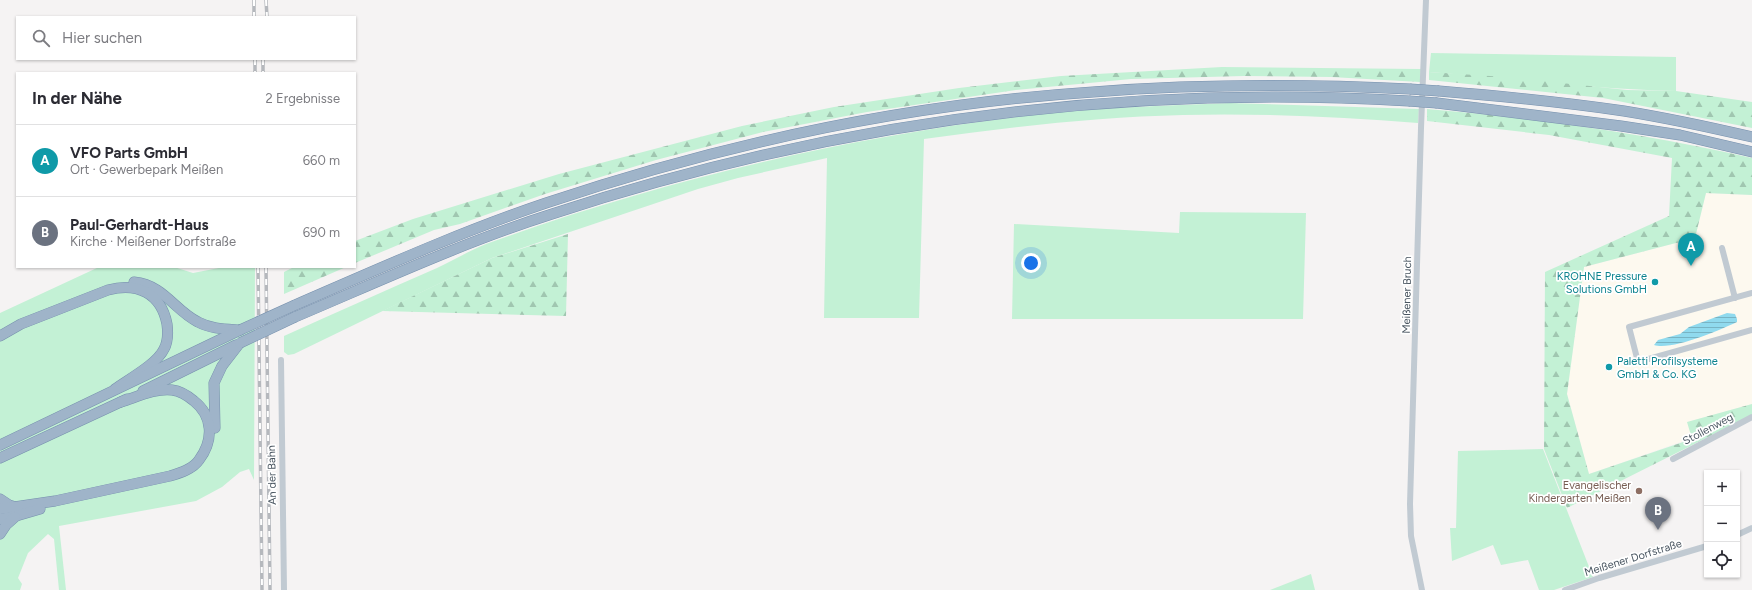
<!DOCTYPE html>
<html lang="de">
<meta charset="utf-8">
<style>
:root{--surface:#fff;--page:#f7f7f7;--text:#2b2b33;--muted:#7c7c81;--line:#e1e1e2;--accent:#d93025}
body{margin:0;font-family:Figtree,sans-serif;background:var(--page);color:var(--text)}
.controls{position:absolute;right:12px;bottom:12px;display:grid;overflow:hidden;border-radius:0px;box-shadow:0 1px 3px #0004}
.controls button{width:36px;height:36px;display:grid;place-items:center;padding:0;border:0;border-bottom:1px solid var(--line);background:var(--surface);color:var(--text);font:20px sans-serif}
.you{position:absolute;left:1031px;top:263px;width:14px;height:14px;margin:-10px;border:3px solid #fff;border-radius:50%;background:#1a73e8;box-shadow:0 0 0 6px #1a73e833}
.badge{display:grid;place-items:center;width:26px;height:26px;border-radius:50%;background:var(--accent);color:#fff;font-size:13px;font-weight:700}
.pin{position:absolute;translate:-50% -33px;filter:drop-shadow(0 1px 2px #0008)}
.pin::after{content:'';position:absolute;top:21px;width:14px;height:12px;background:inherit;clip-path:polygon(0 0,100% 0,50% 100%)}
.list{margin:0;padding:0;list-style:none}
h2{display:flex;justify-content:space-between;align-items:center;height:52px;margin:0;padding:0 16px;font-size:17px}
h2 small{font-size:13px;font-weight:400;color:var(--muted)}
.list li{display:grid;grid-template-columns:26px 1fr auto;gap:12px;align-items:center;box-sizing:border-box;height:72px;padding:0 16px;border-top:1px solid var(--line)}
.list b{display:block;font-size:15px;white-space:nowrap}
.list p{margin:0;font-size:13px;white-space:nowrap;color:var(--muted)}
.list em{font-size:13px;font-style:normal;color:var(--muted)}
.icon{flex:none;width:22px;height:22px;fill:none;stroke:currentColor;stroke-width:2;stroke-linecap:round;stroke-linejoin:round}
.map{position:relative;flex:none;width:1752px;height:590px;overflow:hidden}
.search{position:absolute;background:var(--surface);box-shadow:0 1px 3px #0004;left:16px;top:16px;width:340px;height:44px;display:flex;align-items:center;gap:10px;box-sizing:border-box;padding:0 14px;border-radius:0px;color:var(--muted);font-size:15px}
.panel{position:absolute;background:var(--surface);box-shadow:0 1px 3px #0004;left:16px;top:72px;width:340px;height:196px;border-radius:0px}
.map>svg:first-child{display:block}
</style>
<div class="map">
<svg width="1752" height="590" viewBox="0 0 1752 590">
<defs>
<pattern id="forest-firs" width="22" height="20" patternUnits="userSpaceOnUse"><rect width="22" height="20" fill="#c3f1d5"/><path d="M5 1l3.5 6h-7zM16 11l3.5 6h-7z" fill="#a0c6b0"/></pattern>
<pattern id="water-rules" width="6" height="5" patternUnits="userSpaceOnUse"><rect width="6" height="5" fill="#90daee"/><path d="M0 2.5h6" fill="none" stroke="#78b4c4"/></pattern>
</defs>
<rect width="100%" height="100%" fill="#f5f3f3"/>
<path fill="#fdf9ef" d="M1706,193L1752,195V404L1688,422L1692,438L1589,474L1567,394L1584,267L1695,238Z"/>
<g fill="#c3f1d5">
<path d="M1431,53L1676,57V91C1593,89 1511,78 1429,72Z"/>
<path d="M1230,103L1419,109L1418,123C1340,117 1261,113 1183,115C1096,117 1010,127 924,139L919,318H824L827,158L738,178L698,189L492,258L294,354L288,355L284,352V336C335,313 386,290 437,268C454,260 469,251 486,244C663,180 846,137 1033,115C1098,107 1164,106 1230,103Z"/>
<path d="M1180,212L1306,213L1303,319H1012L1014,224L1179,233Z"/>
<path d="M99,267H174L193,273L224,267H255L254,480L249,469L240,472L222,487L196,501L59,526L66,590H59L54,539L48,534L28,553L18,578L22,584L20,590H0V313Z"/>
<path d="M1543,449L1593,577L1554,590H1539L1528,560L1501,565L1493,545L1452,561L1450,528H1456L1458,451Z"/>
<path d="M1311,574L1315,590H1270Z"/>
</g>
<g fill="url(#forest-firs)">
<path d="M1222,67L1421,69L1420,82L1331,77L1244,76L1131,79L1016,90L867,112L763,132L656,160L545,194L460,224L434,230L355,263V241L413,219L559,174L742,126L834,107L959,88L1061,76Z"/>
<path d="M1429,72L1505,77L1627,90L1676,91L1752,102V128L1603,98L1429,80Z"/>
<path d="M1427,109C1537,118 1645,134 1752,158V195L1706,193L1695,238L1584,267L1567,394L1589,474L1692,439L1687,422L1752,404V415L1567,508L1544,449L1545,272L1669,216L1672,158L1549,135L1427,121Z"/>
<path d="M568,234L566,316L382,311L492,258Z"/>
<path d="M294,267H346L284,294V272Z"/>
</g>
<path fill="url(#water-rules)" d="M1727,313L1735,314L1737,319V322C1720,330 1671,351 1654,345L1658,340L1680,334L1689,327Z"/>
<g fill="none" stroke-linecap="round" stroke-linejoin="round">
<g stroke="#7690ad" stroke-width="11">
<g id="trunk">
<path d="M1439,91C1501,96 1563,102 1624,111C1667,118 1709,127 1752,137"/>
<path d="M1437,103L1621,126L1680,135L1752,152"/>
<path d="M134,282C164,285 174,310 198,322C211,329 226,329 240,330"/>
<path d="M295,305C378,269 460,232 546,203C722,144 907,104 1093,92C1199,84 1304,84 1410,89"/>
<path d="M295,317C380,281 464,242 552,214C832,122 1115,84 1409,101"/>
<path d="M0,336L21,324L108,290C137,282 161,293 167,324C168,332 168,342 164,349C157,364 129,379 115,389"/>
<path d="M143,391L236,345"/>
<path d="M215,428L214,383L222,366L239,344"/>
<path d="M0,445L240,330"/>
<path d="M0,458L127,399"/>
<path d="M0,499L9,505L15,507"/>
<path d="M0,509L55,501L170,476C180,473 193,469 199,460C214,440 213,416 194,401C187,395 180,391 172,390C155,388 137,397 121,402"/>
<path d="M0,519L16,516L40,509"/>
<path d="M0,534L6,525L15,517"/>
</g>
</g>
<g stroke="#c1cad2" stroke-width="6">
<path d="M1722,248L1735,298"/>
<path d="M1752,293L1629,327L1638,362L1752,330"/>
<path d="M281,360L284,590"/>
<path d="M1673,459L1752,417"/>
<path d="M1737,535L1752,528"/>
<path d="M1422,590L1411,536L1410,504L1421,128L1426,0"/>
<path d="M1565,590L1599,578L1707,546"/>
</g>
<use href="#trunk" stroke="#9fb4c9" stroke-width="10"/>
<g stroke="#b5b8bd" stroke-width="3.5">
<g id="rail">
<path d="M254,0V17"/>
<path d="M266,0L267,17"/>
<path d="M255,59V73"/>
<path d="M263,59V73"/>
<path d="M258,267L262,590"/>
<path d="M266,267L270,590"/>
</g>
</g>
<use href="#rail" stroke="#fff" stroke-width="2" stroke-dasharray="6" stroke-linecap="butt"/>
<g stroke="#7690ad" stroke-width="11" stroke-linecap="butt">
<g id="trunk-bridge">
<path d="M1410,89L1439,91"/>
<path d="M1409,101L1437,103"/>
<path d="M240,330L295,305"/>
<path d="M240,343L295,317"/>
</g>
</g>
<use href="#trunk-bridge" stroke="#9fb4c9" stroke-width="10"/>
</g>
<g fill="#0f9aa8" stroke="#fff" stroke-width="1.5">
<circle cx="1655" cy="282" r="4"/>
<circle cx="1609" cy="367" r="4"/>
</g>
<circle fill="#8d6e63" stroke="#fff" stroke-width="1.5" cx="1639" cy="491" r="4"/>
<g text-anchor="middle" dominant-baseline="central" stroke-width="3.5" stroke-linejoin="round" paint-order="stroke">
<g font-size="11" fill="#0d838f" stroke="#fff" text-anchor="end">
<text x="1647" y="276">KROHNE Pressure<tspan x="1647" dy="13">Solutions GmbH</tspan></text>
<text x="1617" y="361" text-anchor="start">Paletti Profilsysteme<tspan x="1617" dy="13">GmbH &amp; Co. KG</tspan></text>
</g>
<g font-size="11" fill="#4a5661" stroke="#fff">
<text transform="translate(1407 295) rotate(-89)">Meißener Bruch</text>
<text transform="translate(1708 429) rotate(-28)">Stollenweg</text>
<text transform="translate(272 475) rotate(-91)">An der Bahn</text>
<text transform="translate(1633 558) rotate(-17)">Meißener Dorfstraße</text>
</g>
<g font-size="11" fill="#785e54" stroke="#fff" text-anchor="end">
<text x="1631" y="485">Evangelischer<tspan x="1631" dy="13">Kindergarten Meißen</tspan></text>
</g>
</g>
</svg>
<div class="controls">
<button>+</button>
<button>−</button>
<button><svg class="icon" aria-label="locate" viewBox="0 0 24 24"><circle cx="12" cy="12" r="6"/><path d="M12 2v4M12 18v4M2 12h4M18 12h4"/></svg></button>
</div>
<div class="you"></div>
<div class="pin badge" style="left:1691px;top:266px;background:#0f9aa8">A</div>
<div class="pin badge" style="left:1658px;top:530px;background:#6b7280">B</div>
<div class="search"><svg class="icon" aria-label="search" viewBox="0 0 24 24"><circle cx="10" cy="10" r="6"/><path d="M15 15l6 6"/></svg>Hier suchen</div>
<section class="panel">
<h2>In der Nähe<small>2 Ergebnisse</small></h2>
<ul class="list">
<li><span class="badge" style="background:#0f9aa8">A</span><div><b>VFO Parts GmbH</b><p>Ort · Gewerbepark Meißen</p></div><em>660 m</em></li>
<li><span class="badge" style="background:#6b7280">B</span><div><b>Paul-Gerhardt-Haus</b><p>Kirche · Meißener Dorfstraße</p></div><em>690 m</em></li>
</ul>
</section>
</div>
